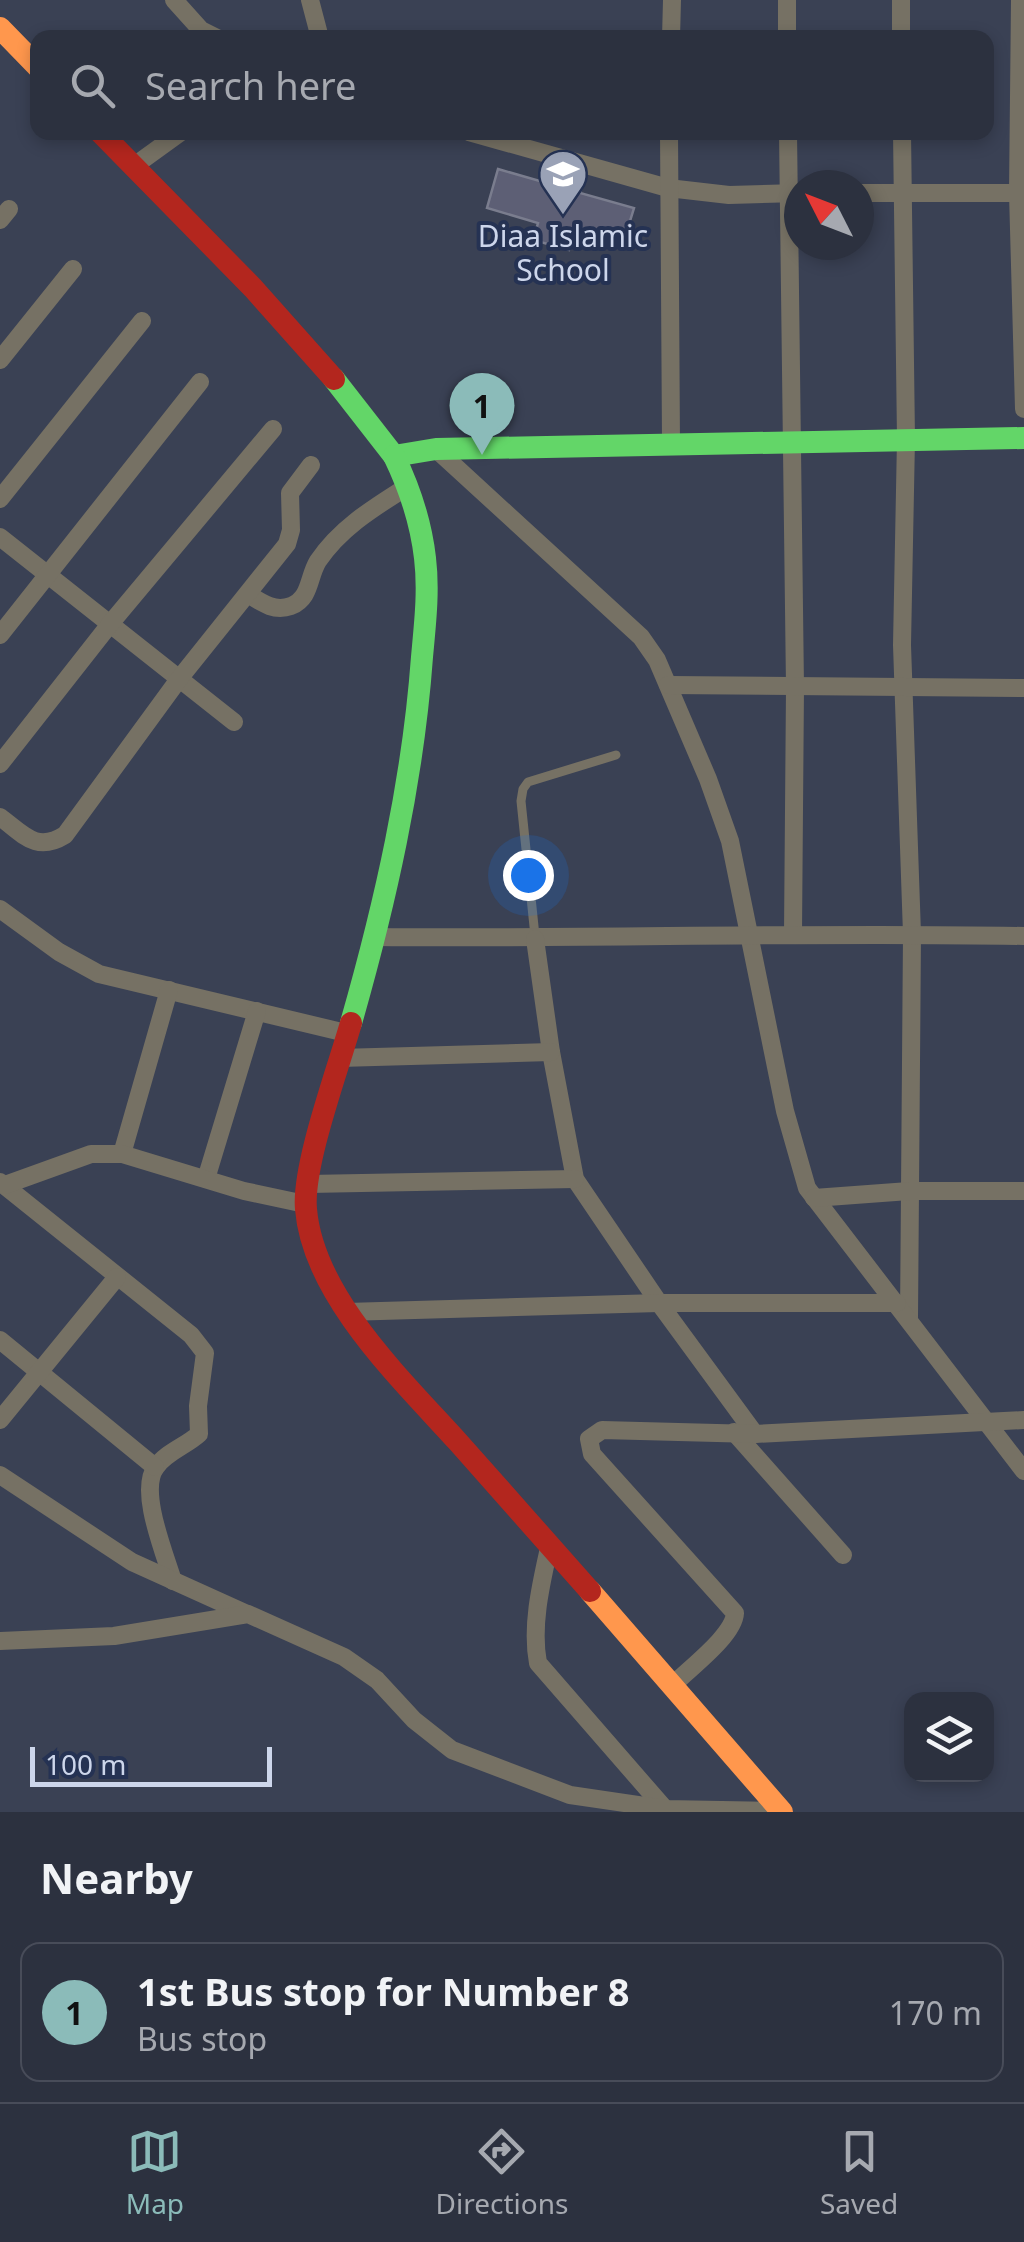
<!DOCTYPE html>
<style>
:root{--surface:#2c313f;--page:#343946;--text:#f1f3f6;--muted:#a6a9b0;--line:#484c59;--accent:#8bbbb9}
body{margin:0;font-family:"Noto Sans",sans-serif;background:var(--page);color:var(--text)}
.controls{position:absolute;right:30px;bottom:30px;display:grid;overflow:hidden;border-radius:20px;box-shadow:0 5px 15px #0003}
.controls button{width:90px;height:90px;display:grid;place-items:center;padding:0;border:0;border-bottom:2px solid var(--line);background:var(--surface);color:var(--text);font:50px sans-serif}
.compass{position:absolute;left:784px;top:170px;width:90px;height:90px;border-radius:50%;background:var(--surface);box-shadow:0 5px 15px #0003;rotate:312deg}
.scale{position:absolute;left:30px;bottom:25px;width:242px;box-sizing:border-box;padding-left:10px;border:5px solid #cdd6eb;border-top:0;font-size:28px;line-height:35px;white-space:nowrap;color:#cdd6eb;-webkit-text-stroke:8px #253253;paint-order:stroke}
.you{position:absolute;left:528px;top:875px;width:35px;height:35px;margin:-25px;border:8px solid #fff;border-radius:50%;background:#1a73e8;box-shadow:0 0 0 15px #1a73e833}
.badge{display:grid;place-items:center;width:65px;height:65px;border-radius:50%;background:var(--accent);color:#111;font-size:32px;font-weight:700}
.pin{position:absolute;translate:-50% -82px;filter:drop-shadow(0 2px 5px #0008)}
.pin::after{content:'';position:absolute;top:52px;width:35px;height:30px;background:inherit;clip-path:polygon(0 0,100% 0,50% 100%)}
.list{margin:0;padding:0;list-style:none}
h2{display:flex;justify-content:space-between;align-items:center;height:130px;margin:0;padding:0 40px;font-size:42px}
h2 small{font-size:32px;font-weight:400;color:var(--muted)}
.list li{display:grid;grid-template-columns:65px 1fr auto;gap:30px;align-items:center;box-sizing:border-box;height:140px;margin:0 20px 20px;padding:0 20px;border:2px solid var(--line);border-radius:20px}
.list b{display:block;font-size:38px;white-space:nowrap}
.list p{margin:0;font-size:32px;white-space:nowrap;color:var(--muted)}
.list em{font-size:32px;font-style:normal;color:var(--muted)}
.icon{flex:none;width:55px;height:55px;fill:none;stroke:currentColor;stroke-width:2;stroke-linecap:round;stroke-linejoin:round}
.map{position:relative;flex:none;width:1024px;height:1812px;overflow:hidden}
.search{position:absolute;background:var(--surface);box-shadow:0 5px 15px #0003;left:30px;right:30px;top:30px;height:110px;display:flex;align-items:center;gap:25px;box-sizing:border-box;padding:0 35px;border-radius:20px;color:var(--muted);font-size:38px}
.sheet{height:290px;background:var(--surface)}
nav{display:flex;justify-content:space-around;align-items:center;box-sizing:border-box;height:140px;border-top:2px solid var(--line);background:var(--surface);font-size:28px;color:var(--muted)}
nav a{display:grid;justify-items:center;gap:5px}
nav .on{color:var(--accent)}
.map>svg:first-child{display:block}
</style>
<div class="map">
<svg width="1024" height="1812" viewBox="0 0 1024 1812">
<rect width="100%" height="100%" fill="#3a4154"/>
<path fill="#5d5f75" stroke="#7a7d8e" stroke-width="2.5" d="M498,169L550,184L553,171L584,180L580,193L634,208L622,247L574,233L569,250L533,240L538,223L487,208Z"/>
<g fill="none" stroke-linecap="round" stroke-linejoin="round">
<path stroke="#767164" stroke-width="9" d="M535,936L521,801L523,789L528,782L616,755"/>
<g stroke="#767164" stroke-width="18">
<path d="M174,0L201,30L217,38"/>
<path d="M310,0L320,38"/>
<path d="M787,0V38"/>
<path d="M901,0V38"/>
<path d="M1020,0L1018,193L1024,409"/>
<path d="M671,38L672,0"/>
<path d="M469,132L668,188L729,195L799,193"/>
<path d="M669,132L671,443"/>
<path d="M788,132L795,687L793,933"/>
<path d="M902,132L906,439L902,645L912,934L909,1318"/>
<path d="M134,166L181,132"/>
<path d="M859,193H1024"/>
<path d="M0,220L9,209"/>
<path d="M0,360L73,269"/>
<path d="M436,449L641,637L657,660L708,779L730,841L785,1111L807,1188L1024,1471"/>
<path d="M0,499L142,321"/>
<path d="M0,537L234,722"/>
<path d="M248,594C262,603 274,612 291,606C311,598 308,577 318,561C341,527 375,507 408,486"/>
<path d="M0,635L200,382"/>
<path d="M668,685L1024,688"/>
<path d="M0,764L110,624L273,429"/>
<path d="M0,817C23,834 36,853 65,835L179,679L287,544L291,530L290,493L311,465"/>
<path d="M0,909L59,952L99,974L346,1033"/>
<path d="M376,937C592,939 808,932 1024,936"/>
<path d="M535,939L551,1052L575,1179L659,1303L755,1434"/>
<path d="M339,1058L551,1052"/>
<path d="M122,1154L169,990"/>
<path d="M206,1179L257,1011"/>
<path d="M0,1182L191,1335L205,1353L198,1406L199,1434C186,1446 166,1452 156,1467C138,1490 165,1554 173,1581"/>
<path d="M308,1184L575,1179"/>
<path d="M5,1185L91,1154H122L244,1191L305,1204"/>
<path d="M814,1198L909,1191H1024"/>
<path d="M346,1312L659,1303H897"/>
<path d="M0,1340L155,1467"/>
<path d="M0,1420L117,1277"/>
<path d="M734,1432L843,1555"/>
<path d="M0,1475L132,1562L247,1614"/>
<path d="M549,1548C541,1584 531,1626 538,1663L665,1809"/>
<path d="M0,1641L114,1636L248,1614L344,1657L377,1680L414,1720L452,1750L570,1795L665,1809L781,1811"/>
<path d="M674,1684C691,1667 734,1635 735,1613L592,1454L589,1439L602,1430L755,1434L1024,1420"/>
</g>
<g stroke="#63d668" stroke-width="22">
<path d="M334,379L394,456L436,449L1024,438"/>
<path d="M351,1023C385,904 413,781 422,657C425,624 429,591 425,558C421,523 409,487 394,456"/>
</g>
<g stroke="#ff974d" stroke-width="22">
<path d="M0,28L38,67"/>
<path d="M590,1591L782,1812"/>
</g>
<g stroke="#b3261e" stroke-width="22">
<path d="M100,132L253,288L334,379"/>
<path d="M351,1023C338,1069 302,1166 306,1209C313,1296 402,1380 458,1442C502,1492 546,1541 590,1591"/>
</g>
</g>
<defs>
<g id="school-pin" transform="scale(2.5)"><path d="M0 17L-7.5 6A9.5 9.5 0 1 1 7.5 6Z" fill="#9aa2b6" stroke="#253253"/><path d="M0-5L7-2L0 1L-7-2ZM-4 1L0 2.5L4 1V4Q0 6-4 4Z" fill="#fff"/></g>
</defs>
<g fill-rule="evenodd">
<use href="#school-pin" x="563" y="174"/>
</g>
<g text-anchor="middle" dominant-baseline="central" stroke-width="8" stroke-linejoin="round" paint-order="stroke">
<g font-size="30" fill="#cdd6eb" stroke="#253253">
<text x="563" y="235">Diaa Islamic<tspan x="563" dy="34">School</tspan></text>
</g>
</g>
</svg>
<div class="controls">
<button><svg class="icon" aria-label="layers" viewBox="0 0 24 24"><path d="M12 4l9 5-9 5-9-5zM3 14l9 5 9-5"/></svg></button>
</div>
<svg class="compass" viewBox="-18 -18 36 36"><path d="M0-13l5 13h-10z" fill="#e53935"/><path d="M0 13l5-13h-10z" fill="#a6a9b0"/></svg>
<div class="scale">100 m</div>
<div class="you"></div>
<div class="pin badge" style="left:482px;top:455px">1</div>
<div class="search"><svg class="icon" aria-label="search" viewBox="0 0 24 24"><circle cx="10" cy="10" r="6"/><path d="M15 15l6 6"/></svg>Search here</div>
</div>
<section class="sheet">
<h2>Nearby<small></small></h2>
<ul class="list">
<li><span class="badge">1</span><div><b>1st Bus stop for Number 8</b><p>Bus stop</p></div><em>170 m</em></li>
</ul>
</section>
<nav>
<a class="on"><svg class="icon" aria-label="map" viewBox="0 0 24 24"><path d="M3 6l6-2 6 2 6-2v14l-6 2-6-2-6 2zM9 4v14M15 6v14"/></svg>Map</a>
<a><svg class="icon" aria-label="directions" viewBox="0 0 24 24"><path d="M12 3l9 9-9 9-9-9zM9 14v-3h6M13 9l2 2-2 2"/></svg>Directions</a>
<a><svg class="icon" aria-label="saved" viewBox="0 0 24 24"><path d="M7 4h10v16l-5-4-5 4z"/></svg>Saved</a>
</nav>
